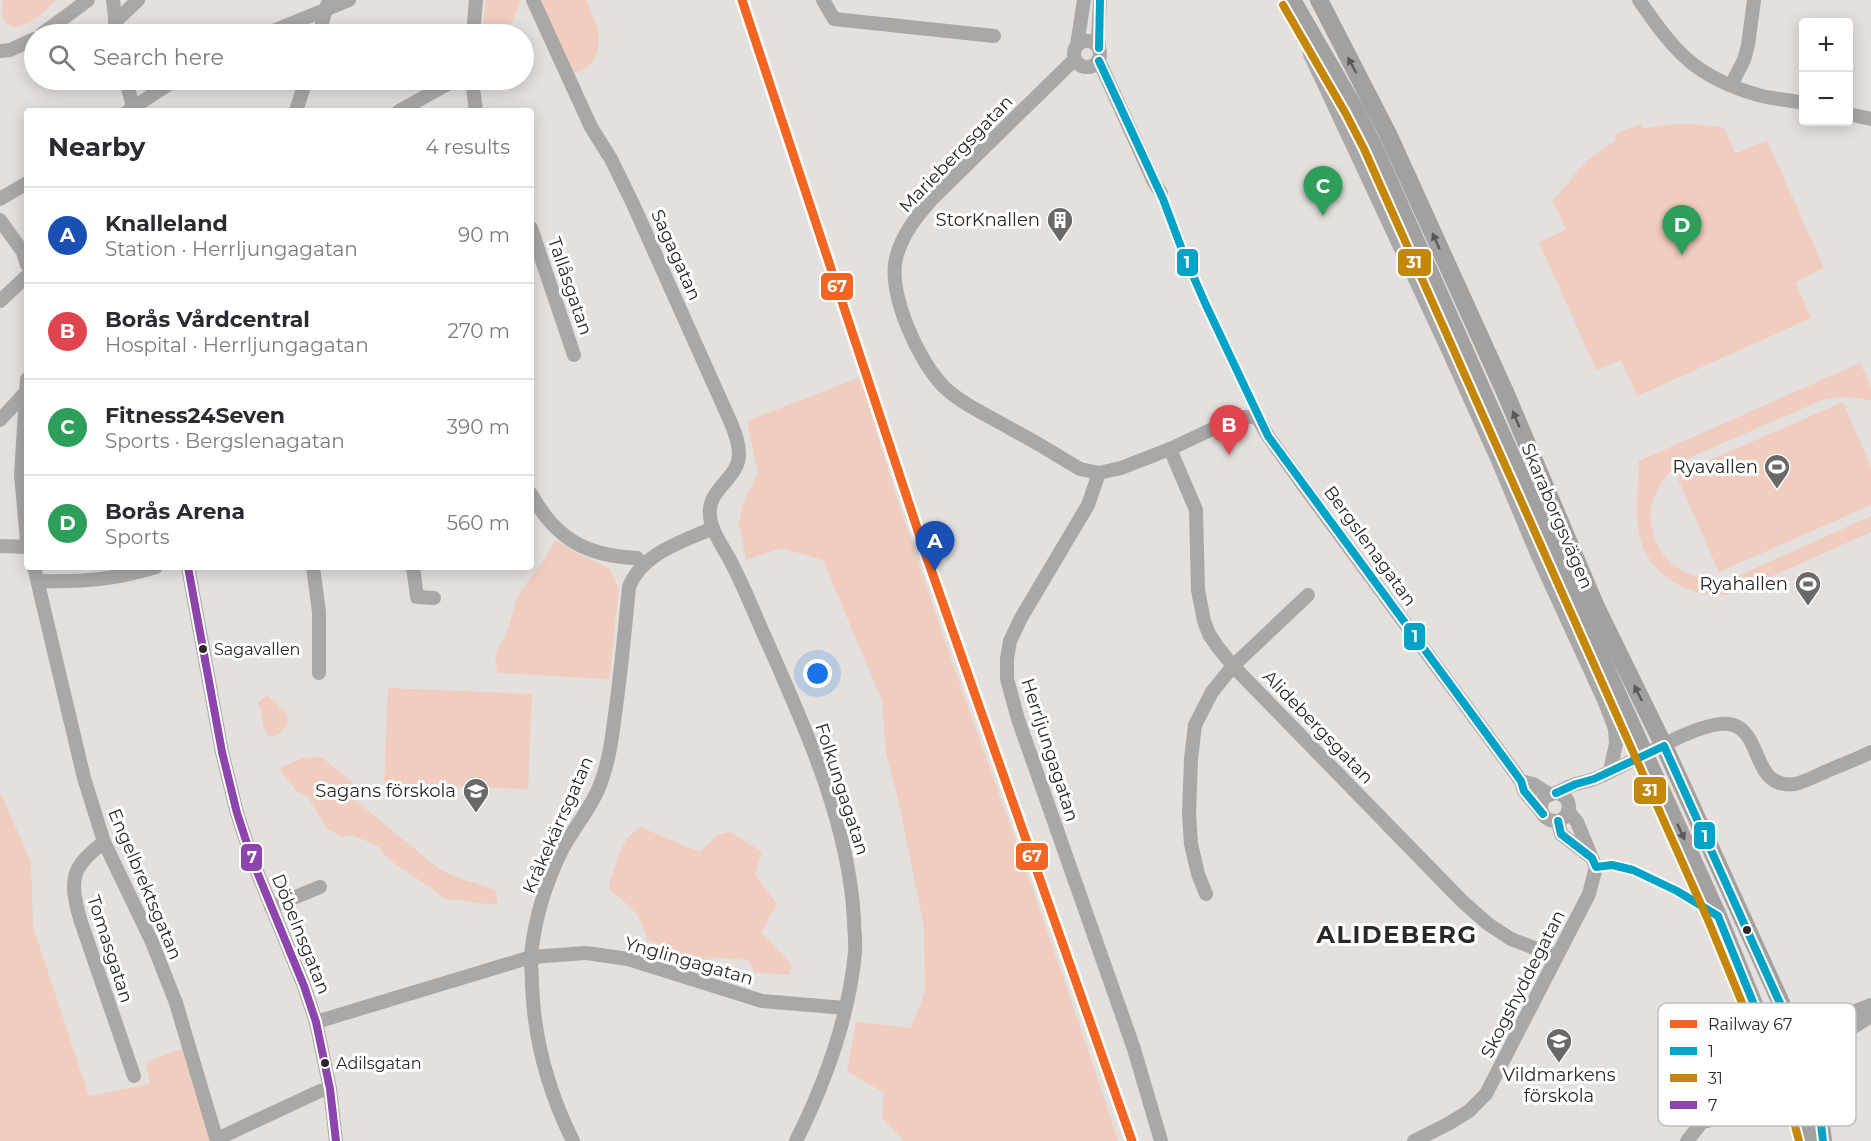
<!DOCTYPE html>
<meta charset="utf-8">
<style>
:root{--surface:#fff;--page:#f2f2f3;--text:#2b2b33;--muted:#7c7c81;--line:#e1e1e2;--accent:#0f766e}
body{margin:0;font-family:Montserrat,sans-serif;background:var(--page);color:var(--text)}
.controls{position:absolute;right:18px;top:18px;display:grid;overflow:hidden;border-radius:6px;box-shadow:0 3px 15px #0003}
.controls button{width:54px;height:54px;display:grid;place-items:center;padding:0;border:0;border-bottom:2px solid var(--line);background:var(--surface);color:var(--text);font:30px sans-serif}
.you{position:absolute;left:818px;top:674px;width:21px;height:21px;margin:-15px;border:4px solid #fff;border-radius:50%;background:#1a73e8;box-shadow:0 0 0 9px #1a73e833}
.badge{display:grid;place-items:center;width:39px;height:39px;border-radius:50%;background:var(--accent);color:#fff;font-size:20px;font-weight:700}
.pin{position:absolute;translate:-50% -50px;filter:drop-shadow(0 2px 3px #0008)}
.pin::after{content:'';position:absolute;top:32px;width:21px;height:18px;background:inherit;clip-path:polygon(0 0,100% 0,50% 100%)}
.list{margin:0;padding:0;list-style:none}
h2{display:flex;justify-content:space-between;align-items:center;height:78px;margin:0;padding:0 24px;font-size:26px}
h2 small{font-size:20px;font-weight:400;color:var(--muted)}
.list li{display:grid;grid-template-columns:39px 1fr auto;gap:18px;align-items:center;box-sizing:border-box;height:96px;padding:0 24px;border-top:2px solid var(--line)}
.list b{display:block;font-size:22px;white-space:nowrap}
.list p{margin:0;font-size:20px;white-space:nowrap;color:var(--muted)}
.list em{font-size:20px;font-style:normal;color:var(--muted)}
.icon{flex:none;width:33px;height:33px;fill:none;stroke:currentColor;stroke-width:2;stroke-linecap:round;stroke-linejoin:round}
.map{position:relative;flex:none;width:1871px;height:1141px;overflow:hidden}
.search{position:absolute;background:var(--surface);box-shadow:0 3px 15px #0003;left:24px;top:24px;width:510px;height:66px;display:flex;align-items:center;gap:15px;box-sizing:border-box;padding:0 21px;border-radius:33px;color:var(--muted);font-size:22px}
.panel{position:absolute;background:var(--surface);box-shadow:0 3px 15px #0003;left:24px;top:108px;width:510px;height:462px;border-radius:6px}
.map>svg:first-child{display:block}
</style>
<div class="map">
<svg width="1871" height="1141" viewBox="0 0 1871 1141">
<rect width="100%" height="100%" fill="#e3e0de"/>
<g fill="#f0cdbe">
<path d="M3,0H55C44,14 32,24 14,28C2,23 0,12 3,0Z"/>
<path d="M486,0H520L513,22L506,27L503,34H482Z"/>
<path d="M539,0H587C590,10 596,21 598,31C601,52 593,71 571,73Z"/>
<path d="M1640,124L1643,129C1670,123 1696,123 1724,128L1735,154L1767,140L1824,268L1795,282L1811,318L1637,396L1621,360L1596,370L1539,242L1566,230L1553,201L1566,185L1569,183C1580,164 1598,151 1616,140L1614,135Z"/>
<path d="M1860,363L1871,387V401C1853,396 1838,396 1820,401L1693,456C1614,496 1655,598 1738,576L1871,516V532C1840,546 1810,559 1779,573C1765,579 1752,587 1737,592C1699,604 1649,577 1640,538C1633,512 1639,487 1639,461Z"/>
<path d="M861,377C906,537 963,693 1019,850C1053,946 1086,1044 1118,1141H904L882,1118L884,1093L847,1071L856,1022L911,1028L925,992L924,926L898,799L886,754L882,701L823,560L781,548L746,560L739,524L743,503L758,473L747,421Z"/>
<path d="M1843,402L1871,467V505L1719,572L1676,475Z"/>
<path d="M555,540L573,551L609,568L619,589L609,679L497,673L495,654L507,633L517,596L545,559Z"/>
<path d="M388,688L532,694L528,789L384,784Z"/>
<path d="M267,695L286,713L289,721C284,729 279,737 269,737C260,726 264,715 258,703Z"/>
<path d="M321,757L352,781L350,796L439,869L463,880L486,886L495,891L498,904C479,905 462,899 443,899L434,890L388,859L378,846L355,836H340L327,828L307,796L297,792L279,769L302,758Z"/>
<path d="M0,792L31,862L33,927L89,1096L150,1084L146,1062L183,1048L209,1132V1141H0Z"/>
<path d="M640,827L700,852L718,835L730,832L762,852L755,875L777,904L761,932L791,964L789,975L754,972L747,960L714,957L706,967L659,959L660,944L647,940C644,928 640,917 631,908C624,900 615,897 609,887C614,867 621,837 640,827Z"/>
</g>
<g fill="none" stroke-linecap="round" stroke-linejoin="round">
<g stroke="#a9a8a7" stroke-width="14">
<path d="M113,0L117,34"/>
<path d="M533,0L591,127L611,159L633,204L731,423C735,433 739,443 739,454C739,482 700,489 712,526C717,540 727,553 733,566C745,589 754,613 765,637C804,725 849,822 854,920C854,930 856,941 855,952C849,1017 825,1083 796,1141"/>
<path d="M823,0L834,19L994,36"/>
<path d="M1639,0C1675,52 1695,77 1758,95C1773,99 1789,100 1804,103"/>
<path d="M115,22L138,0"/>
<path d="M1307,31L1310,54L1444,341L1496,456L1538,556L1604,700L1615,729L1616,744L1610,771"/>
<path d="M42,34L88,0"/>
<path d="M266,34L349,0"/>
<path d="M319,34L327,5"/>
<path d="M473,34L476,0"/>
<circle cx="1087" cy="54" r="13"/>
<path d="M1077,45L1084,0"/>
<path d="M1099,48L1098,38L1100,0"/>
<path d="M0,51L10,50L34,39"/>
<path d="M1075,59L931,200C916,217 902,235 896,258C888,294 918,361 944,387C963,405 991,417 1013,430C1036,442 1058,456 1080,469L1099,473L1121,468L1170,449L1221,425L1245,417H1257L1268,436L1303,485L1521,781L1524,791L1543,814"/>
<path d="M1099,61L1154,182L1161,193"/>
<path d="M126,80L134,111"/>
<path d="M472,80L476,111"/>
<path d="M1731,85L1744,60L1748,45L1754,0"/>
<path d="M128,111L175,80"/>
<path d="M296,111L306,80"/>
<path d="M399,111L455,80"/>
<path d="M1848,114L1871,119"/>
<path d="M0,199L27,183"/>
<path d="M0,220L23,252L27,265"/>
<path d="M531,228L574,355"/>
<path d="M0,301L27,276"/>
<path d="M27,379L21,475L27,540"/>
<path d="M0,420L25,393"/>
<path d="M1170,449L1196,510L1198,590L1204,621L1209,634L1217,646L1233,666L1462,901L1488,924L1511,939L1556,956"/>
<path d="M1099,473L1088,505L1021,618L1010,641L1007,659V679L1018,719L1134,1049L1161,1141"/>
<path d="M531,494C556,539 586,556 637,558L643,564"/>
<path d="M0,546L27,547"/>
<path d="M34,567L84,778L104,842L152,942L176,1003L217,1141"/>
<path d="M188,567L222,752L237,813L253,862L304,986L316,1022L330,1089L336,1141"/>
<path d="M313,567L319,612V673"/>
<path d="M413,567L417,597L434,598"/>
<path d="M38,581C82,582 113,580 156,567"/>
<path d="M1521,781L1533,784L1550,795"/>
<path d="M1556,793C1563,790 1569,786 1576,784C1582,782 1589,781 1594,779C1626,767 1699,719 1729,724C1764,729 1750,790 1795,784C1804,782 1816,776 1825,772C1840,765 1856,760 1871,752"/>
<circle cx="1555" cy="807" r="14"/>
<path d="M1568,811L1577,822L1591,856"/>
<path d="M104,842C71,868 69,878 80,919L134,1076"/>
<path d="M1206,894L1198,874L1191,844L1189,814L1191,759L1195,725L1212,692L1233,666L1308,595"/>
<path d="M271,907L320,887"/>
<path d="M316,1022L531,957L586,953L628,959L762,1001L845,1008"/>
<path d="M1803,1031L1871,1005"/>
<path d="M1822,1057L1841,1035L1871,1016"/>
<path d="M1707,1121L1783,1080"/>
<path d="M217,1139L320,1091L330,1089"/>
<path d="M573,1141C548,1091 534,1040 532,984C532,972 530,959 532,947C536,915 547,881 561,852C573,828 591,809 600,785C609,762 612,738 615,714C621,672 625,629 629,587C642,553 682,542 713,528"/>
<path d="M1414,1141L1448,1124L1469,1111L1486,1094L1589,894L1596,867L1592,858L1561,834L1558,821"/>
<path d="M1687,1141L1710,1112L1748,1077L1757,1065L1768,1058"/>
</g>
<g stroke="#a3a1a0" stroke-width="18">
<path d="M1292,0L1355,109L1373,145L1612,682L1718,916L1757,1012L1768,1055"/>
<path d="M1319,0L1388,134L1505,392L1596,607L1664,746L1787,1016L1799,1030"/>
<circle cx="1795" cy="1056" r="27"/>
<path d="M1815,1073L1823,1141"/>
<path d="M1786,1081L1801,1107L1810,1141"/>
</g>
<g stroke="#fff" stroke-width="12">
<g id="bus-1">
<path d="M1099,48L1100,0"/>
<path d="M1099,61L1163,199L1184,255L1205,303L1268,436L1521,781L1524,791L1543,814"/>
<path d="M1556,793L1576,784L1594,779L1664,746L1779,1001L1787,1016L1799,1030"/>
<path d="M1558,821L1561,834L1592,858L1596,867L1612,865L1633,870L1677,891L1718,916L1757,1012L1768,1055"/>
<path d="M1815,1073L1823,1141"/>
</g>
</g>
<g stroke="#fff" stroke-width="12">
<g id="bus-2">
<path d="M1283,5L1346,114L1364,149L1708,920L1747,1015L1758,1058"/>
<circle cx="1795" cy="1056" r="37"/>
<path d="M1777,1086L1791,1111L1799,1141"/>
</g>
</g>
<g stroke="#fff" stroke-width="12">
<path id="bus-3" d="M188,567L222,752L237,813L253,862L304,986L316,1022L330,1089L336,1141"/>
</g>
<use href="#bus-1" stroke="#02a3c6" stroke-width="8"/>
<use href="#bus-2" stroke="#c4870a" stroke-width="8"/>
<use href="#bus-3" stroke="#8e44ad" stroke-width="8"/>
<g stroke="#fff" stroke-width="14">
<path id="rail-1" d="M742,0L927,558L1132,1141"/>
</g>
<use href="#rail-1" stroke="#f26522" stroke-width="9"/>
</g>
<defs><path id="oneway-solid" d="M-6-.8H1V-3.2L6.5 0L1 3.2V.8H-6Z" transform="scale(1.5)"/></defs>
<g fill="#5b5958">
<use href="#oneway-solid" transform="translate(1352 65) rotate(-118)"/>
<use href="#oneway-solid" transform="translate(1436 241) rotate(-114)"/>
<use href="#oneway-solid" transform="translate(1516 419) rotate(-113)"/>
<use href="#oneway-solid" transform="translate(1638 693) rotate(-116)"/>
<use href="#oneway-solid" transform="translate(1681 832) rotate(65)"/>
</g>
<defs>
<g id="building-pin" transform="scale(1.35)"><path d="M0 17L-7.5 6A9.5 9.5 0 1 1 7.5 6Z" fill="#6b6968" stroke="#fff"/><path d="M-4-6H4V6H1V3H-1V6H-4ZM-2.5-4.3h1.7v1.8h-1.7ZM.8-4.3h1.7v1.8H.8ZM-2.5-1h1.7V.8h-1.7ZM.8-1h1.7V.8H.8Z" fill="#fff"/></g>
<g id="stadium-pin" transform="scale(1.35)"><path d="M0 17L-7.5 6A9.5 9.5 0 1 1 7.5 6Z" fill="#6b6968" stroke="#fff"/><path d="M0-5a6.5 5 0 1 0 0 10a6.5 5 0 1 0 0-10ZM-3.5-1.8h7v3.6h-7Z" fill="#fff"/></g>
<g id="school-pin" transform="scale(1.35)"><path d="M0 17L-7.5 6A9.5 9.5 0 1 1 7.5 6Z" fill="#6b6968" stroke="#fff"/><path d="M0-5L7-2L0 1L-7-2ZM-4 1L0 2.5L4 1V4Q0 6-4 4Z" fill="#fff"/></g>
</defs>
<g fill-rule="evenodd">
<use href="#building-pin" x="1060" y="220"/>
<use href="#stadium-pin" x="1777" y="467"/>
<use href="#stadium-pin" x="1808" y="584"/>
<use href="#school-pin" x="476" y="791"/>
<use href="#school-pin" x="1559" y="1041"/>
</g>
<g fill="#2b2928" stroke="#fff" stroke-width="2">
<circle cx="203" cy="649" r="5"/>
<circle cx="1747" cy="930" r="5"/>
<circle cx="325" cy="1063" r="5"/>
</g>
<g text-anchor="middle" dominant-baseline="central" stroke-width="6" stroke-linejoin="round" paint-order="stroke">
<g font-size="16" fill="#2b2928" stroke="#fff" text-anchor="start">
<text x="214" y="649">Sagavallen</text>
<text x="336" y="1063">Adilsgatan</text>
</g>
<g font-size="18" fill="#2b2928" stroke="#fff">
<text transform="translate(956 154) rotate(-46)">Mariebergsgatan</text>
<text transform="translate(676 255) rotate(66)">Sagagatan</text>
<text transform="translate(570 286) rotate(71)">Tallåsgatan</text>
<text transform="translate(1557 516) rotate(67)">Skaraborgsvägen</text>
<text transform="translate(1370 546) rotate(54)">Bergslenagatan</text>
<text transform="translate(1318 727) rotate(46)">Alidebergsgatan</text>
<text transform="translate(1050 750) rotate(72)">Herrljungagatan</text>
<text transform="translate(842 789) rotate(72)">Folkungagatan</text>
<text transform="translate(558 825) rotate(-66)">Kråkekärrsgatan</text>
<text transform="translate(145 884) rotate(67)">Engelbrektsgatan</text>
<text transform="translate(301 934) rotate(68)">Döbelnsgatan</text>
<text transform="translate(110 949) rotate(72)">Tomasgatan</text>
<text transform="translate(689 961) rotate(16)">Ynglingagatan</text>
<text transform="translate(1523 984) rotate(-63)">Skogshyddegatan</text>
</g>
<g font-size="18" fill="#2b2928" stroke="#fff" text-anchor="end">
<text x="1040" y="220">StorKnallen</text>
<text x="1758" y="467">Ryavallen</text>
<text x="1788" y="584">Ryahallen</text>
<text x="456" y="791">Sagans förskola</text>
<text x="1559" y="1075" text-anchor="middle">Vildmarkens<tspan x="1559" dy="21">förskola</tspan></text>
</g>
<g font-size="24" font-weight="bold" letter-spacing="1.5" fill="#2b2928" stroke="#fff">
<text x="1397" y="934">ALIDEBERG</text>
</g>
</g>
<rect x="1658" y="1003" width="198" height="123" rx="9" fill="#fff" stroke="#bfbfbe" stroke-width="1.5"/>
<rect x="1670" y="1020" width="27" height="8" fill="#f26522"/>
<rect x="1670" y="1047" width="27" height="8" fill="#02a3c6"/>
<rect x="1670" y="1074" width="27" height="8" fill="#c4870a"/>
<rect x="1670" y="1101" width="27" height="8" fill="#8e44ad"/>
<g font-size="16" fill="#2b2928">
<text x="1708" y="1030">Railway 67</text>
<text x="1708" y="1057">1</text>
<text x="1708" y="1084">31</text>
<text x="1708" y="1111">7</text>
</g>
<g stroke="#fff" stroke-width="2">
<rect x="1397" y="248" width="35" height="29" rx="6" fill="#c4870a"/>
<rect x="1176" y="248" width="23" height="29" rx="6" fill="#02a3c6"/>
<rect x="820" y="272" width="34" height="29" rx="6" fill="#f26522"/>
<rect x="1403" y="622" width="23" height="29" rx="6" fill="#02a3c6"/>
<rect x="1633" y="776" width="34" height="29" rx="6" fill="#c4870a"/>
<rect x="1693" y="821" width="23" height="29" rx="6" fill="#02a3c6"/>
<rect x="1015" y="842" width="34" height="29" rx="6" fill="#f26522"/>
<rect x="240" y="843" width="23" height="29" rx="6" fill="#8e44ad"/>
</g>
<g font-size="16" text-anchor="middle" font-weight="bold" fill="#fff">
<text x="1414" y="268">31</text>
<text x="1187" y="268">1</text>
<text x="837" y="292">67</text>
<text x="1415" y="642">1</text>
<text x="1650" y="796">31</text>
<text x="1705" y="842">1</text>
<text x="1032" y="862">67</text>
<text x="252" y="863">7</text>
</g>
</svg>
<div class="controls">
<button>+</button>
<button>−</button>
</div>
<div class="you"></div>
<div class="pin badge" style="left:935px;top:571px;background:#1a4fb4">A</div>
<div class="pin badge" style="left:1229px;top:455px;background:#e0444e">B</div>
<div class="pin badge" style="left:1323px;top:216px;background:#2e9e5b">C</div>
<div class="pin badge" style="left:1682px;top:255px;background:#2e9e5b">D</div>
<div class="search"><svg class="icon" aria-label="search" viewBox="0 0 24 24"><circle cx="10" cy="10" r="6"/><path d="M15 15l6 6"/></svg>Search here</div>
<section class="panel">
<h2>Nearby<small>4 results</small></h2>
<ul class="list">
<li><span class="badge" style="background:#1a4fb4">A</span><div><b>Knalleland</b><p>Station · Herrljungagatan</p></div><em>90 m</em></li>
<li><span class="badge" style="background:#e0444e">B</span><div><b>Borås Vårdcentral</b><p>Hospital · Herrljungagatan</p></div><em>270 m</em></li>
<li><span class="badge" style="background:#2e9e5b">C</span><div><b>Fitness24Seven</b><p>Sports · Bergslenagatan</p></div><em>390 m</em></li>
<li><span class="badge" style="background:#2e9e5b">D</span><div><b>Borås Arena</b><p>Sports</p></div><em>560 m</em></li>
</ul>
</section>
</div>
